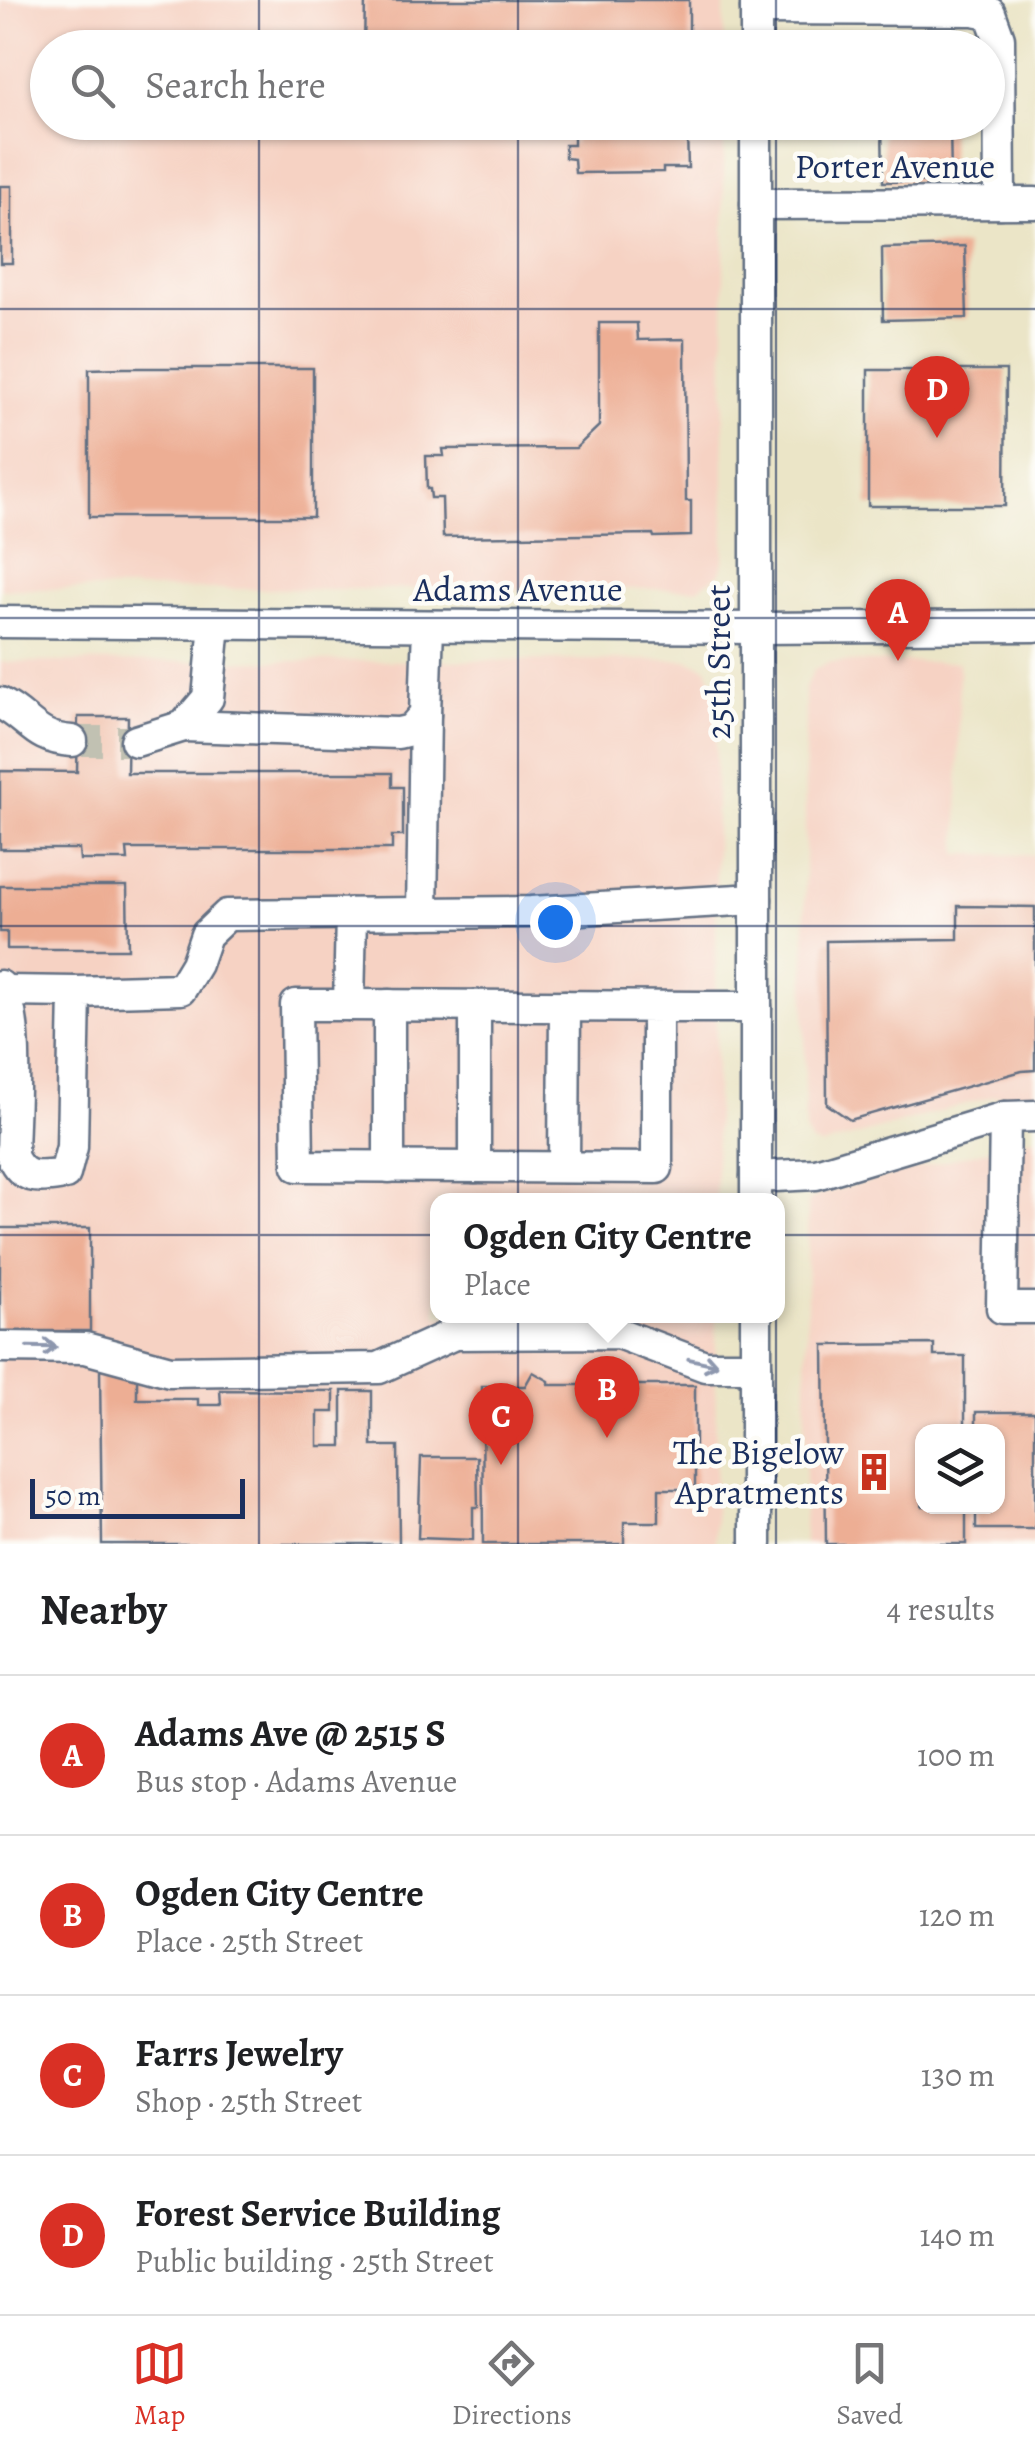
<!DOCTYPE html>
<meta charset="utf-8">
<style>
:root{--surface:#fff;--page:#f6f6f6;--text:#202124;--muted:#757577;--line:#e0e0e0;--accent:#d93025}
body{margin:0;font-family:Alegreya,serif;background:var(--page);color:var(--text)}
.controls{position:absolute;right:30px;bottom:30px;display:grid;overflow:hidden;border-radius:20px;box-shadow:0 2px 8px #0004}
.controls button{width:90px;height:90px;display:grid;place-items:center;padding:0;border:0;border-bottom:2px solid var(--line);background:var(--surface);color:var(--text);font:50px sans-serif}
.scale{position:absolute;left:30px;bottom:25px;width:215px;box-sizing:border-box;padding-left:10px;border:5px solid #1b2f5e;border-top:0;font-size:28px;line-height:35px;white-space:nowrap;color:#1b2f5e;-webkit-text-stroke:8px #fdfcf7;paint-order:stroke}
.you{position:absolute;left:555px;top:922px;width:35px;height:35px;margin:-25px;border:8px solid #fff;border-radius:50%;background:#1a73e8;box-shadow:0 0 0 15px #1a73e833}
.badge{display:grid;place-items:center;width:65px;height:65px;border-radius:50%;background:var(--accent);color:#fff;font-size:32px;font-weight:700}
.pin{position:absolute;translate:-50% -82px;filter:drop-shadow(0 2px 5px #0008)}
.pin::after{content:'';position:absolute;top:52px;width:35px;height:30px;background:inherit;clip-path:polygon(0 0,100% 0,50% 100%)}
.popup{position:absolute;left:430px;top:1193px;width:355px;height:130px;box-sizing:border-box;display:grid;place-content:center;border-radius:20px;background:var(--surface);filter:drop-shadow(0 2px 8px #0005);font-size:32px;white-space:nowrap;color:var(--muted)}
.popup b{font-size:38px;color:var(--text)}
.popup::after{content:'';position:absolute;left:50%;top:100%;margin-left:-20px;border:20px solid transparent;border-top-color:var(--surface)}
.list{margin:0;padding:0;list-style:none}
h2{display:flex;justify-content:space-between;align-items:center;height:130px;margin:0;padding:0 40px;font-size:42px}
h2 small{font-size:32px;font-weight:400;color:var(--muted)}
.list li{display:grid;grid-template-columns:65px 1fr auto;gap:30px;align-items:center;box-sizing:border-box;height:160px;padding:0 40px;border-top:2px solid var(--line)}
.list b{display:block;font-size:38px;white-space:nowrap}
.list p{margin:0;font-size:32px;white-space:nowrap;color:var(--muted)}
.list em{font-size:32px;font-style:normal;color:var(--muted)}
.icon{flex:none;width:55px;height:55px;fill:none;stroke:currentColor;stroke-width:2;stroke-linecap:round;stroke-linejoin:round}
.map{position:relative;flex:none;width:1035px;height:1544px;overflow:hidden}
.search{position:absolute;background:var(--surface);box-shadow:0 2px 8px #0004;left:30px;right:30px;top:30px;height:110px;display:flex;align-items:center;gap:25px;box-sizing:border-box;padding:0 35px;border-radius:55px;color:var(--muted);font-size:38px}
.sheet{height:770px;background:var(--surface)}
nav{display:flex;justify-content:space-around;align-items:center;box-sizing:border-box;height:140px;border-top:2px solid var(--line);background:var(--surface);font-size:28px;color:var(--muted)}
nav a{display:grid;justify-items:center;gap:5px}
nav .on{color:var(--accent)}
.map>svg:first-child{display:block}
</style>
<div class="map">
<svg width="1035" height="1544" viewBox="0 0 1035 1544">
<rect width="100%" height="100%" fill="#fdfcf7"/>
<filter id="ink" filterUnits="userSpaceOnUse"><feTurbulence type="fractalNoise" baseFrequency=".01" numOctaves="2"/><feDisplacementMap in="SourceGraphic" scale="20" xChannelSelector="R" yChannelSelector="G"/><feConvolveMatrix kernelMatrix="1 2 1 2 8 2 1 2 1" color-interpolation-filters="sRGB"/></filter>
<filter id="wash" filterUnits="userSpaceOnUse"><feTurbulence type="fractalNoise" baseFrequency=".0048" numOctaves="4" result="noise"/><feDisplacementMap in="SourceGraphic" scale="40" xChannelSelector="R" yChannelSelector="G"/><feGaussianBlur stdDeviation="2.25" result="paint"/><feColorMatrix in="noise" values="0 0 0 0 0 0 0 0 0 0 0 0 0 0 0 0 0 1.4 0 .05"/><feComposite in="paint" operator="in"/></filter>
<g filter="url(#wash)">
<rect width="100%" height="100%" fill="#ebe5c7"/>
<g fill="#f6d2c3" fill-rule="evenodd">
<path d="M0,0H724V47L48,48V122L724,123V563L719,574L697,589H0Z"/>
<path d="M687,660L707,668L716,690V1200H437V1316H716L715,1544H0V662Z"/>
<path d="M830,662H959L958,854L1035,855V1096H993L821,1146L812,1143L805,1131V688L814,670Z"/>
<path d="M1035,1137V1544H804L808,1202L818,1195ZM922,1432H998V1506H922Z"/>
</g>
<g id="blocks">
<g fill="#edae94">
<path d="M365,0H689V48H364Z"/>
<path d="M882,122H950L951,181L883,182Z"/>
<path d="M574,127H662V132H687L688,168H663V172L575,173L574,159L565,158V145H574Z"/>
<rect x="0" y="186" width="12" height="77"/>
<path d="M965,246L967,318L883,320L882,248Z"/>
<path d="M599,323H637L638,340L685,339L686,501H691V536L654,537L653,534L443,537L442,498H431L430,489H427L426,456H444L443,449L576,448L599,426Z"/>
<path d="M123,368H313V517H89V369Z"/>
<path d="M868,370H1006L1005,506H868Z"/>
<path d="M78,717H128L127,773H392V787H403V836H392V849H127L128,860H80L79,849H0V771L77,772Z"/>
<path d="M0,886H127L128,949H7V932H0Z"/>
<path d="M958,906L1035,907V1070L1022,1071L850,1120L827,1104L826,941L958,939Z"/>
<rect x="0" y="1228" width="90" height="103"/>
<path d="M934,1344V1356H965V1432H922V1506H966V1544H826L824,1345Z"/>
<path d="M100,1369H122L137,1374V1399H198V1405H221L220,1390L334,1391V1412H318V1446H342V1391H372V1446H398L399,1544H102Z"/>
<path d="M533,1372L549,1381V1385H695V1489H659V1522H624V1544H483L482,1386H525Z"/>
<path d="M976,1412H1035V1529H976V1506H998V1432H976Z"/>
<path d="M421,1457H477L478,1507H473V1540L418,1538Z"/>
</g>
</g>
</g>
<g filter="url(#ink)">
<use href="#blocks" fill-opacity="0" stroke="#646f83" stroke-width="2.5"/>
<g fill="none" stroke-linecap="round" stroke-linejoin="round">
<path stroke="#c1c1b2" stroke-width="30" stroke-dasharray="30 15" stroke-linecap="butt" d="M72,741H136"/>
<g stroke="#646f83" stroke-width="35">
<g id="minor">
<path d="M756,9L973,10L990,13L999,38L1000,203"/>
<path d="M756,48V0"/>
<path d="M756,204L1035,203"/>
<path d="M0,622L756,628L1035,626"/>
<path d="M0,703C30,718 34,739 72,741"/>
<path d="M184,726L398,733L411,730L425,714L428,626"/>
<path d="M136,741L184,726L208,698L215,624"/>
<path d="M422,913L425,714"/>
<path d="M0,986C22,1010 12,1121 12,1156C23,1182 41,1177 65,1174L72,1147L75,992L181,989L196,964L206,935L227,915L531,912L756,899"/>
<path d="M5,991L75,992"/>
<path d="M349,1005L351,914"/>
<path d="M657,1007V1168L298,1166L296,1005H349L706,1007H756"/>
<path d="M1005,1117L1002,1308H1035"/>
<path d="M389,1167V1005"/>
<path d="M475,1167V1006"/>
<path d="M564,1167L565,1006"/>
<path d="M756,1177L816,1174L1005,1117L1035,1116"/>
<path d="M756,1200V122"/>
<path d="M454,1316V1334L618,1333L705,1366H756"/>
<path d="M756,1316V1544"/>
<path d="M0,1347L85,1348L170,1371L379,1368L454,1334"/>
</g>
</g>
<use href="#minor" stroke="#fff" stroke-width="30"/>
</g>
<defs><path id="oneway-shaft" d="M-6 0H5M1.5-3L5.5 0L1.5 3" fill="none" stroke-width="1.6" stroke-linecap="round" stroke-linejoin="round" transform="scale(2.5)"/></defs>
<g stroke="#8d97ae">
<use href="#oneway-shaft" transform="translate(42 1347) rotate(1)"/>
<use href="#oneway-shaft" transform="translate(703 1362) rotate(12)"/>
</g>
</g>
<path fill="none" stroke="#1b2f5e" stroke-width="2.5" stroke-opacity="0.55" d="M259,0V48M518,0V48M776,0V48M259,122V1544M518,122V1544M776,122V1544M0,309H1035M0,618H1035M0,926H1035M0,1235H1035"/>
<defs>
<g id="building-bare" transform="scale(3)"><path d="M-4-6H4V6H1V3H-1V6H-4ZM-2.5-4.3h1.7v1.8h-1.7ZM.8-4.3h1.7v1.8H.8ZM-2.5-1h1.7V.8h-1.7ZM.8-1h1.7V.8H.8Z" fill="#c8321e" stroke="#fdfcf7" stroke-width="2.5" paint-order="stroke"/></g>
</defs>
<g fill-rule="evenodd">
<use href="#building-bare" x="874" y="1472"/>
</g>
<g text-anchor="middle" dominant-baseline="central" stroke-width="9" stroke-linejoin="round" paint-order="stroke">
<g font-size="35" fill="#1b2f5e" stroke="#fdfcf7">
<text x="895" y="166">Porter Avenue</text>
<text x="518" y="589">Adams Avenue</text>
<text transform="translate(718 662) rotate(-90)">25th Street</text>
</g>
<g font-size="35" fill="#1b2f5e" stroke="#fdfcf7" text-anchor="end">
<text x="844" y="1452">The Bigelow<tspan x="844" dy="40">Apratments</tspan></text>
</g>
</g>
</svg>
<div class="controls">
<button><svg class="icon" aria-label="layers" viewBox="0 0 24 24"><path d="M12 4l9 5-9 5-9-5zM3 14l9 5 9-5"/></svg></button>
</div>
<div class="scale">50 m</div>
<div class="you"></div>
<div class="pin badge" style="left:898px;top:661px">A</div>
<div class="pin badge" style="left:607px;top:1438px">B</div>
<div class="popup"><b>Ogden City Centre</b>Place</div>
<div class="pin badge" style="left:501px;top:1465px">C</div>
<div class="pin badge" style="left:937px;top:438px">D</div>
<div class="search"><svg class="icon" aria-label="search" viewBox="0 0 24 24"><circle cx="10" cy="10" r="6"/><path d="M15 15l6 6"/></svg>Search here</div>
</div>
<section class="sheet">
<h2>Nearby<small>4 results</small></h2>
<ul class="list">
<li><span class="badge">A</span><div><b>Adams Ave @ 2515 S</b><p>Bus stop · Adams Avenue</p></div><em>100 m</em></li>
<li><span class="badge">B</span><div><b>Ogden City Centre</b><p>Place · 25th Street</p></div><em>120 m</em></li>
<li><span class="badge">C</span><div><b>Farrs Jewelry</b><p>Shop · 25th Street</p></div><em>130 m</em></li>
<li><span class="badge">D</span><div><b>Forest Service Building</b><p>Public building · 25th Street</p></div><em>140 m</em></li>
</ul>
</section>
<nav>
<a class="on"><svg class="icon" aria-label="map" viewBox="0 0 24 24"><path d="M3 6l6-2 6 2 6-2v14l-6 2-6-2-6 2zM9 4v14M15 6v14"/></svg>Map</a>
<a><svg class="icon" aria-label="directions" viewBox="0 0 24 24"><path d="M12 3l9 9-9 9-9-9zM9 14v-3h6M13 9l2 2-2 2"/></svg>Directions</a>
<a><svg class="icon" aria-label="saved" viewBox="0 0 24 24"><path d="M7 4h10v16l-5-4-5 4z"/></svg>Saved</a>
</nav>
